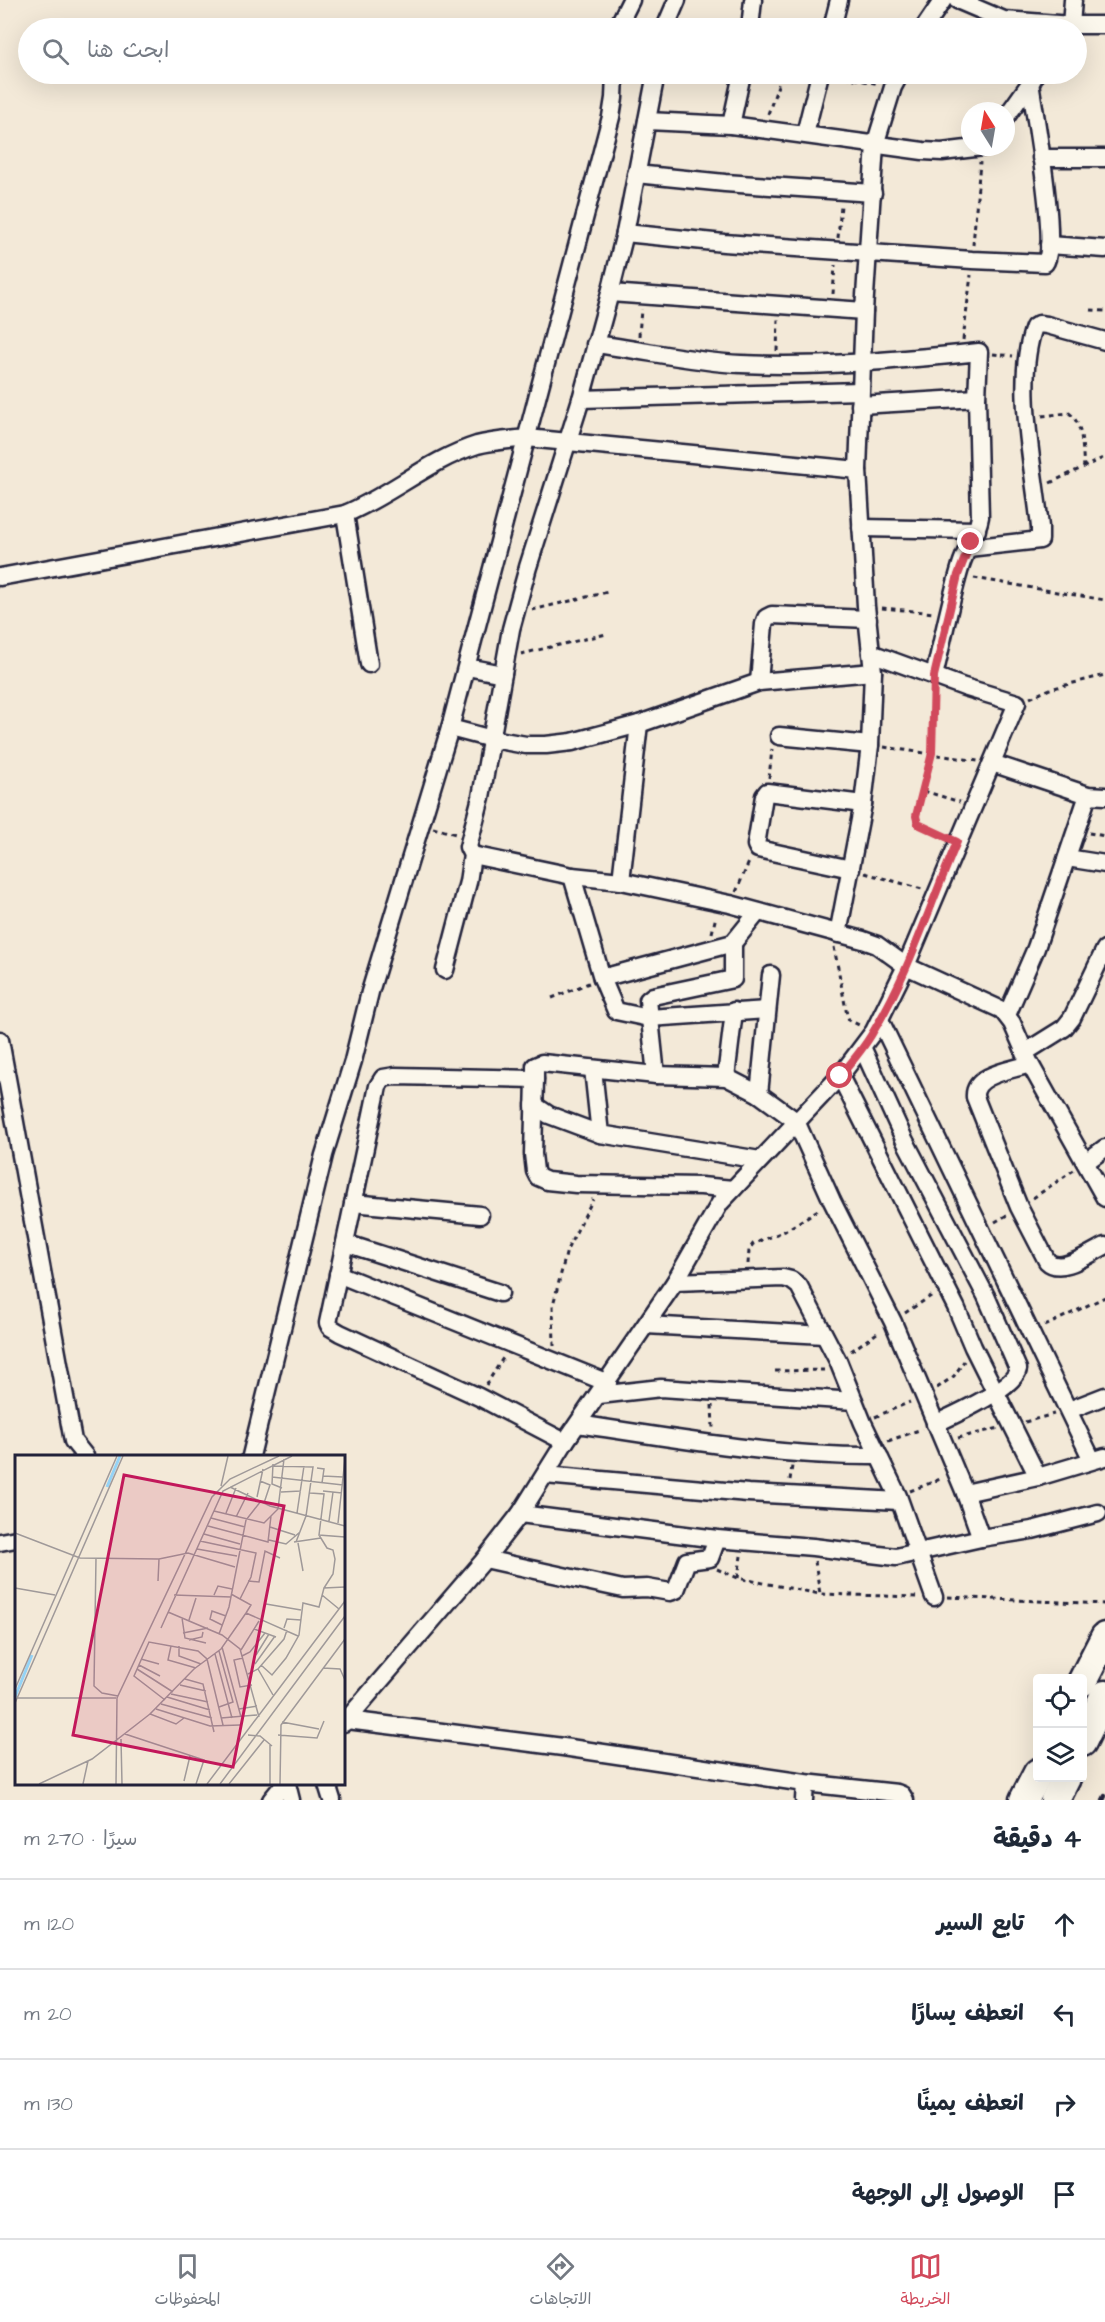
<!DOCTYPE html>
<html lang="ar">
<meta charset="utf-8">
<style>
:root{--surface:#fff;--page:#f6f6f7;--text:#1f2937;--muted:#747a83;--line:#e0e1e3;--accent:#d1495b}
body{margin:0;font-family:"Architects Daughter","Playpen Sans Arabic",sans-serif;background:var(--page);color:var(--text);direction:rtl}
.controls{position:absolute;right:18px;bottom:18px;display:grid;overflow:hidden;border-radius:6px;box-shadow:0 6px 24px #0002}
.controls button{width:54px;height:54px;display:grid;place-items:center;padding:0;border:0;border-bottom:2px solid var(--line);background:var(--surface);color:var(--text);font:30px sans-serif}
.compass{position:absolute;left:961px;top:102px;width:54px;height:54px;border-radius:50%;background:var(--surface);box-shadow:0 6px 24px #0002;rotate:349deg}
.stop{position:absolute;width:18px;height:18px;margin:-14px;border:4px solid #d1495b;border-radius:50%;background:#fff}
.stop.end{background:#d1495b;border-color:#fff;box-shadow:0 2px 6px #0008}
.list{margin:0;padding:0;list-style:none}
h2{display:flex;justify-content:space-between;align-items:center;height:78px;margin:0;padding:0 24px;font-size:26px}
h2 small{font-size:20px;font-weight:400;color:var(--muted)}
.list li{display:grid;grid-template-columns:39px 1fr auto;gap:18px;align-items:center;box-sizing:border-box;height:90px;padding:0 24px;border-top:2px solid var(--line)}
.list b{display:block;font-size:22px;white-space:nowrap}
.list em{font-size:20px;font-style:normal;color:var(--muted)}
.icon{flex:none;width:33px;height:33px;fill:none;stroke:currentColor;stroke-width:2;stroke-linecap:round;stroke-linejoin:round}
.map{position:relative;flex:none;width:1105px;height:1800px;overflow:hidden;direction:ltr}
.search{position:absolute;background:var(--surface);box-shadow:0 6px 24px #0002;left:18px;right:18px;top:18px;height:66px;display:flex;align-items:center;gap:15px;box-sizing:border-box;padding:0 21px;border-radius:33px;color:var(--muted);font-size:22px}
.sheet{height:438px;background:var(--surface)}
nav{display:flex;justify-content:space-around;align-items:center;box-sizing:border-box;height:84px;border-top:2px solid var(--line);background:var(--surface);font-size:16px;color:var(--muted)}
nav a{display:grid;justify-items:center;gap:3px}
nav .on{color:var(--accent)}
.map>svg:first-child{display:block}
</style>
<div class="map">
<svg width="1105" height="1800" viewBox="0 0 1105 1800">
<rect width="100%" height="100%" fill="#f3e9d8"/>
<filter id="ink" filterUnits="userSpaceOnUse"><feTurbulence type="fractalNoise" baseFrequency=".0167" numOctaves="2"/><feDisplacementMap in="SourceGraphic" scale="12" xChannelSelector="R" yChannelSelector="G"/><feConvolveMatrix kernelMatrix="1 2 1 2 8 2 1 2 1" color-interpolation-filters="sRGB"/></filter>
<g filter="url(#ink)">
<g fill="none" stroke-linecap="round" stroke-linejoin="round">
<g stroke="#22223b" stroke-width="21">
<g id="minor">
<path d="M957,0L1004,20L1071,25H1105"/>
<path d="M617,28L631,0"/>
<path d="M665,28L677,0"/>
<path d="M750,28L753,0"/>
<path d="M832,28L839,0"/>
<path d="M924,28L943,0"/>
<path d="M1068,28L1071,25L1073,0"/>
<path d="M1006,117L1033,79"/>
<path d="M647,121L731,125L923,151L942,152L983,147"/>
<path d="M731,125L742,74"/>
<path d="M805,134L820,74"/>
<path d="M1041,158H1105"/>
<path d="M636,174L725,183L873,193"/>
<path d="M625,233L724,243L972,260L1045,263C1059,245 1034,111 1030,82"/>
<path d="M1049,245L1105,249"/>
<path d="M610,293L864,311"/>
<path d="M595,344C644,350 692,362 741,364C820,368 900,360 979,352L977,398L980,517C977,535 966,548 961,565C950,601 943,639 934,676"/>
<path d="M581,399L860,391"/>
<path d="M860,405L977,398"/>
<path d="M345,514L369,664"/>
<path d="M861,528L977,530"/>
<path d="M968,548L1040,540V527C1034,468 1014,382 1034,327L1039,324L1047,325L1105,341"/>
<path d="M0,577L345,514C391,495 429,460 477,445C492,441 511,440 527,438L858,470"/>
<path d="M467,667L503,674"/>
<path d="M759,682L764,624L766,618L772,615L868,619"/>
<path d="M450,728L492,739L526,745H546L572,742L639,724L759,682L873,672"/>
<path d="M779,736L870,745"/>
<path d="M992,763L1088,795L1105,796"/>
<path d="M472,855L572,876L621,881L730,904L863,940L877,945L906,966L1002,1010L1012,1023L1030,1064L1105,1198"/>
<path d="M1067,858L1105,864"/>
<path d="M851,869L758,849L756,845L764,796L767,792L863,804"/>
<path d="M572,876L602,978L616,1011L649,1018L767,1010"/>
<path d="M621,881L639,724"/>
<path d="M838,934L863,804L870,745L873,672L866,606L858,470L864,311L875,145L893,87L900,74"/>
<path d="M445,970L468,882L472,855L468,847L481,797L511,629L528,567L581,399L610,293L625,233L656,74"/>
<path d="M602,978L733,943L758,912"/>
<path d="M1007,1015L1036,948L1088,795"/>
<path d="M880,1020L1092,1460"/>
<path d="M0,1040L73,1441L85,1456"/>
<path d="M863,1049L904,1139L986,1296L1018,1369C1015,1388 952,1416 935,1424"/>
<path d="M1024,1053L1064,1028L1072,1018L1105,949"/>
<path d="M1030,1064C1013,1070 973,1074 975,1097L1019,1207L1047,1261C1061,1275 1090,1253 1105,1246"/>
<path d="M593,1069L600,1134L760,1160"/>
<path d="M656,1075L648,1000L653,996L733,979V943"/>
<path d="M840,1076L956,1307L973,1347L1038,1477"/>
<path d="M726,1077L734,1011"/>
<path d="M535,1079L533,1154L535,1171L538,1177L547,1181L576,1184L701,1186L733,1189"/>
<path d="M759,1094L771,975"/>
<path d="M534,1105L549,1115L600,1134"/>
<path d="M1086,1162L1105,1148"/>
<path d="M353,1203L480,1215"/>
<path d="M345,1243L500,1293"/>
<path d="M338,1274L608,1383"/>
<path d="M675,1282L783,1278L791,1280L799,1286L838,1361L863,1423L898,1496L934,1597"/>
<path d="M646,1325L824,1335"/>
<path d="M599,1395L661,1388L854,1401"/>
<path d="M1069,1410L1105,1396"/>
<path d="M578,1424C678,1439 777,1457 879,1456"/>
<path d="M565,1442L479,1397L340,1333L330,1327L328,1323L378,1086L383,1078L395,1076L535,1079V1066L542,1063L656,1075L726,1077L759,1094L796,1121L832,1201L893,1322L965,1493L981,1538"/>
<path d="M251,1456L324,1155L353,1061L370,992L450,728L611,117L614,98L615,74"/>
<path d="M545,1475L748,1493L899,1501"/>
<path d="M965,1493L1038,1477L1105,1457"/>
<path d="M520,1514L717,1539L813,1547L896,1557L981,1538L1032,1530L1098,1513"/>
<path d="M717,1539L710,1558L687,1561L676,1590L670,1592L647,1588L623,1589L485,1559L520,1514L565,1442L675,1282L720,1203L840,1076L874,1031L906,966L1017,703L964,687L871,653"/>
<path d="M0,1542L16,1539"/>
<path d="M347,1720L563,1747L805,1783L897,1793L902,1795L905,1800"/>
<path d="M344,1723L485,1559"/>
<path d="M287,1784L291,1800"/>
<path d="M327,1784L332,1800"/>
<path d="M271,1800L284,1784"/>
<path d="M804,1800L805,1783"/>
</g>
</g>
<g stroke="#22223b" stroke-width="33">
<g id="trunk">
<path d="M1082,1682L1105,1637"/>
<path d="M1082,1742L1105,1695"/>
<path d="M1024,1800L1038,1773"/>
<path d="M1055,1800L1066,1778"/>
</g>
</g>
<g stroke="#22223b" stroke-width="3" stroke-dasharray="4.5 4.5" stroke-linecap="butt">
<path d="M846,26L865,28"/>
<path d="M836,75L879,84"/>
<path d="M768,114L782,74"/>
<path d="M838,238L841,205"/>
<path d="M973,245L980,162"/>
<path d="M833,294L835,265"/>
<path d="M1091,310L1105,311"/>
<path d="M639,336L641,309"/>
<path d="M963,340L971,275"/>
<path d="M777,351L778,319"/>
<path d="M993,354L1013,356"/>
<path d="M1042,416L1069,413C1084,424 1082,450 1084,467"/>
<path d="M1050,483L1105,457"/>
<path d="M974,578L1105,600"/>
<path d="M882,608L935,613"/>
<path d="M532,610L608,592"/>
<path d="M521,654L606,634"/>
<path d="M934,693L932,753L916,820L918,824L946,837"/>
<path d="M1030,698L1050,689L1105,675"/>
<path d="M884,747L978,761"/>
<path d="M769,778L772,749"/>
<path d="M924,791L960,802"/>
<path d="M433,828L456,834"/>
<path d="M1089,833L1105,836"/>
<path d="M865,873L922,889"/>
<path d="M736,892L749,862"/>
<path d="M712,933L716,916"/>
<path d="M834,947L847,1015L849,1020L859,1025"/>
<path d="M552,998L589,983"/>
<path d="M1033,1198L1074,1170"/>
<path d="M995,1222L1007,1215"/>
<path d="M748,1264L749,1250L753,1244L785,1231L821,1208"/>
<path d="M905,1313L934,1294"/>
<path d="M1045,1326L1105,1297"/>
<path d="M554,1346L553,1305L567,1250L593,1199"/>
<path d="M851,1351L880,1331"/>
<path d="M775,1371L824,1370"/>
<path d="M486,1385L503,1358"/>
<path d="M937,1388L954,1376L964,1361"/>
<path d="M712,1405L713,1428"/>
<path d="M875,1417L910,1402"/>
<path d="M1025,1422L1054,1414"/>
<path d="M958,1438L999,1428"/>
<path d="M888,1441L922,1429"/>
<path d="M790,1480L792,1466"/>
<path d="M910,1491L943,1478"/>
<path d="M815,1561L820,1594"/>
<path d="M717,1569L738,1578L820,1594L917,1597"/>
<path d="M738,1578L741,1556"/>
<path d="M948,1597L1105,1604"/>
</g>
<use href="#minor" stroke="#fbf7ec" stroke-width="16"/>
<use href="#trunk" stroke="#fbf7ec" stroke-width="28"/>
<path stroke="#22223b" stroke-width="4.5" d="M1103,1800L1105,1796"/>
</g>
</g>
<g fill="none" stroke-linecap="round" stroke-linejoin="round" filter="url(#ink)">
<path stroke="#d1495b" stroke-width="8" d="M840,1076C852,1062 864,1048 873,1032C909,974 930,904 957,842L918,824L916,816L932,753L934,676L958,575L971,542"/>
</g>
<g transform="translate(15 1455)">
<rect width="330" height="330" fill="#f3e9d8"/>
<path fill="none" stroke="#95d3f6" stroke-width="3" d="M92,32L105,1M0,242L17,200"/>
<path fill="none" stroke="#9f9999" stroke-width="1.5" d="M258,9L257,29L267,33M258,11L298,12L291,61L281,87M302,13L309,14L307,28M308,21L328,22M257,22L328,30M245,26L255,30L249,48M206,31L213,1M215,32L255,51L330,71M308,36L327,38M266,37L286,36M295,38L309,39L304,80L330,82M242,42L248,14M199,56L249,68L263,54L269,4M211,58L221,33M282,58L289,11M221,62L233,38M196,63L230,72M314,66L318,37M323,68L330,4M193,71L253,87L256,61M255,72L280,80M0,78L65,103L144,104L173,98L220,112M189,79L225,89M304,80L312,93L318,95L320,104L318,119L309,133M254,85L271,89L285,77M185,86L241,98L236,122L225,144M279,87L306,83M283,88L288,116M182,94L222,101M81,103L79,231L87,238L103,241M143,126L144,104M233,126L244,127L250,96L265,103M0,133L40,140M159,140L216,142M199,140L203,131L217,134M307,140L324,154M251,149L286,155M153,157L207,180L225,194L244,262M231,158L283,181M167,163L170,183L191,188M174,165L181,143M207,170L195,164L197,156L211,161M146,173L208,36L277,1M269,173L272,164L286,165M239,174L261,182M168,178L193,173M204,179L214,152L231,65L246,46M174,185L187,182L188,177M156,191L153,205L181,213M164,191V201L186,209M207,192L226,262M226,195L244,166M200,199L217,263M241,200L254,179M227,201L235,197L250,178M228,203L219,205L225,232L237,230M126,204L144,209M240,209L260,181M124,210L145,221M246,210L257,220L271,203L284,180L288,148L304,152L309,133L330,132M308,213L325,214L330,225M122,214L158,237M243,214L258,240M233,219L243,214L269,184L272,175M170,224L188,229L199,277M165,230L191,236M0,234L102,1M156,239L193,247M152,242L195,255M2,243H101M150,245L119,221L134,187L183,196L192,204L208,270M0,248L108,1M146,249L197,263M204,252L218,247L204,196M141,254L195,271L225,270M224,254L242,251M169,263L161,269L135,259L179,214L206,194L231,158L236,150L216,139M206,263L242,260M267,267L304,274M110,279L189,305L181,329M233,280L245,281L257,291M263,280L302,283L309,266M106,284L107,329M255,290V329M169,326L175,301M24,329L77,304L135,259M68,329L73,306M101,329L102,243L197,42L215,24L264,1M192,329L330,146M205,329L330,161M214,329L249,285M265,329L266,270L330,184"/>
<path fill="#c2185b" fill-opacity="0.15" stroke="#c2185b" stroke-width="3" d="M109,20L269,51L218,312L58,280Z"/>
<rect width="330" height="330" fill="none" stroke="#22223b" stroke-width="3"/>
</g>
</svg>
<div class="controls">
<button><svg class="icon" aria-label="locate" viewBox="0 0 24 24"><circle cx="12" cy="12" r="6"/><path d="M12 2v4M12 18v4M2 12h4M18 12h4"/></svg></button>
<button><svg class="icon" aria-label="layers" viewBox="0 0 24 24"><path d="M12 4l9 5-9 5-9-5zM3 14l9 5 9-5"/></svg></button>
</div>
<svg class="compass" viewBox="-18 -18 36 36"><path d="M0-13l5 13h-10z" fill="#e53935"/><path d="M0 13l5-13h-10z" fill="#747a83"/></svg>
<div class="stop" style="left:840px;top:1076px"></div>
<div class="stop end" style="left:971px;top:542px"></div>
<div class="search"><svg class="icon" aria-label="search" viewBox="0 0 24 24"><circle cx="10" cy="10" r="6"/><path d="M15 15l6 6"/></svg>ابحث هنا</div>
</div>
<section class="sheet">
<h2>4 دقيقة<small>سيرًا · 270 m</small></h2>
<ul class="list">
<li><svg class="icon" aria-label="ahead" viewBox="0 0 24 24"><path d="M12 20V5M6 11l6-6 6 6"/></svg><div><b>تابع السير</b></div><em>120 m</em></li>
<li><svg class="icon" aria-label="left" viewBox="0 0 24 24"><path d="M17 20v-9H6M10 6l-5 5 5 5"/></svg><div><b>انعطف يسارًا</b></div><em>20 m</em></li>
<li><svg class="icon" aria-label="right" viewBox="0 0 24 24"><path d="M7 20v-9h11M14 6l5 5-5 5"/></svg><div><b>انعطف يمينًا</b></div><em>130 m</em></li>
<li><svg class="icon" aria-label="arrive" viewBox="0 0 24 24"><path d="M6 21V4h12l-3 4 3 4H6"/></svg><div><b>الوصول إلى الوجهة</b></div></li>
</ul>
</section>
<nav>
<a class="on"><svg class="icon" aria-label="map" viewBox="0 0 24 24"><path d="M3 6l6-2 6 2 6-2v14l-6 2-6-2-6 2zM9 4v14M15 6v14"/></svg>الخريطة</a>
<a><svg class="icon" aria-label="directions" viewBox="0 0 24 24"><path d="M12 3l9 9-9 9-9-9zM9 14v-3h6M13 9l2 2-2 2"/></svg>الاتجاهات</a>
<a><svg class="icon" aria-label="saved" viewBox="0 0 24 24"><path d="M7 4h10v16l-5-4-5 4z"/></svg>المحفوظات</a>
</nav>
